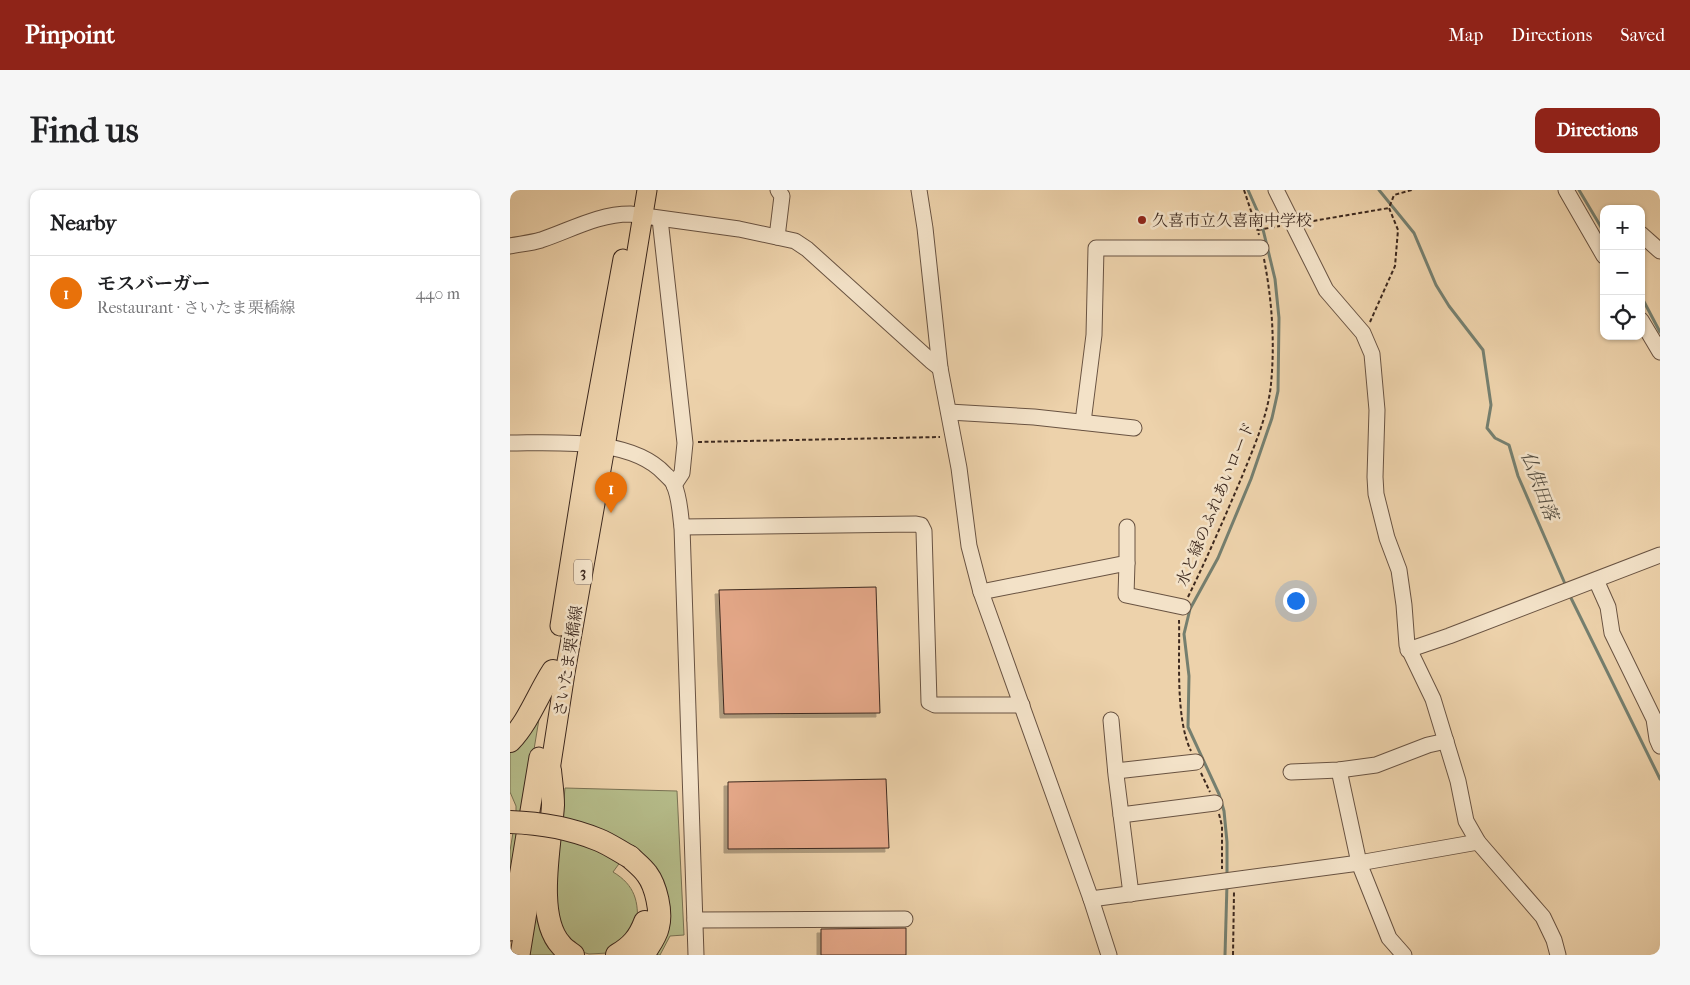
<!DOCTYPE html>
<meta charset="utf-8">
<style>
:root{--surface:#fff;--page:#f6f6f6;--text:#202124;--muted:#757577;--line:#e0e0e0;--accent:#8f2418}
body{margin:0;font-family:"IM FELL French Canon","Noto Serif JP",serif;background:var(--page);color:var(--text)}
.controls{position:absolute;right:15px;top:15px;display:grid;overflow:hidden;border-radius:10px;box-shadow:0 1px 4px #0004}
.controls button{width:45px;height:45px;display:grid;place-items:center;padding:0;border:0;border-bottom:1px solid var(--line);background:var(--surface);color:var(--text);font:25px sans-serif}
.you{position:absolute;left:785px;top:410px;width:18px;height:18px;margin:-12px;border:4px solid #fff;border-radius:50%;background:#1a73e8;box-shadow:0 0 0 8px #1a73e833}
.badge{display:grid;place-items:center;width:32px;height:32px;border-radius:50%;background:var(--accent);color:#fff;font-size:16px;font-weight:700}
.pin{position:absolute;translate:-50% -41px;filter:drop-shadow(0 1px 2px #0008)}
.pin::after{content:'';position:absolute;top:26px;width:18px;height:15px;background:inherit;clip-path:polygon(0 0,100% 0,50% 100%)}
.list{margin:0;padding:0;list-style:none}
h2{display:flex;justify-content:space-between;align-items:center;height:65px;margin:0;padding:0 20px;font-size:21px}
h2 small{font-size:16px;font-weight:400;color:var(--muted)}
.list li{display:grid;grid-template-columns:32px 1fr auto;gap:15px;align-items:center;box-sizing:border-box;height:75px;padding:0 20px;border-top:1px solid var(--line)}
.list b{display:block;font-size:19px;white-space:nowrap}
.list p{margin:0;font-size:16px;white-space:nowrap;color:var(--muted)}
.list em{font-size:16px;font-style:normal;color:var(--muted)}
.icon{flex:none;width:28px;height:28px;fill:none;stroke:currentColor;stroke-width:2;stroke-linecap:round;stroke-linejoin:round}
.map{position:relative;flex:none;width:1150px;height:765px;overflow:hidden;border-radius:10px}
header{display:flex;align-items:center;gap:30px;box-sizing:border-box;height:70px;padding:0 25px;background:var(--accent);color:#fff}
header strong{font-size:24px}
nav{display:flex;gap:28px;margin-inline-start:auto;font-size:18px}
.intro{display:flex;align-items:center;justify-content:space-between;box-sizing:border-box;height:120px;padding:0 30px}
h1{margin:0;font-size:35px}
.button{padding:12px 22px;border-radius:10px;background:var(--accent);color:#fff;font-size:18px;font-weight:700}
main{display:flex;gap:30px;padding:0 30px}
aside{flex:1;background:var(--surface);border-radius:10px;box-shadow:0 1px 4px #0004}
.map>svg:first-child{display:block}
</style>
<header>
<strong>Pinpoint</strong>
<nav><a>Map</a><a>Directions</a><a>Saved</a></nav>
</header>
<div class="intro"><h1>Find us</h1><a class="button">Directions</a></div>
<main>
<aside>
<h2>Nearby<small></small></h2>
<ul class="list">
<li><span class="badge" style="background:#e8710a">1</span><div><b>モスバーガー</b><p>Restaurant · さいたま栗橋線</p></div><em>440 m</em></li>
</ul>
</aside>
<div class="map">
<svg width="1150" height="765" viewBox="0 0 1150 765">
<defs>
<filter id="shadow"><feDropShadow dx="-4" dy="4" stdDeviation="0" flood-color="#0004"/></filter>
</defs>
<rect width="100%" height="100%" fill="#edd2ab"/>
<filter id="stains"><feTurbulence type="fractalNoise" baseFrequency=".004" numOctaves="4"/><feColorMatrix values="0 0 0 0 .2 0 0 0 0 .09 0 0 0 0 .02 0 0 0 .5 -.17"/></filter>
<radialGradient id="worn" r=".72"><stop offset=".6" stop-color="#630" stop-opacity="0"/><stop offset="1" stop-color="#630" stop-opacity=".3"/></radialGradient>
<g fill="#b6bd8b" stroke="#7a7355">
<path d="M30,523L5,675L0,690V661L6,624V616L0,602V563L10,553Z"/>
<path d="M55,598L167,601L174,745L160,746L150,765H140L152,743L119,660L103,682C125,695 129,712 127,735L98,763L79,764L72,762L58,751L44,717Z"/>
<path d="M27,693L52,765H19Z"/>
</g>
<g fill="none" stroke-linecap="round" stroke-linejoin="round">
<g stroke="#757f6f" stroke-width="3">
<path d="M869,0L904,43L926,95L939,116L973,160L981,215L977,238L985,248L999,255L1008,286L1056,396"/>
<path d="M1069,0L1094,42"/>
<path d="M1131,106L1150,142"/>
<path d="M1059,404L1150,589"/>
<path d="M717,685V652L714,621L709,604L678,537L679,486L674,444L680,419L708,368L741,289L762,228L768,201L769,128L765,89L750,27L738,0"/>
<path d="M715,765L717,694"/>
</g>
</g>
<g fill="#e5a889" stroke="#3d291f" filter="url(#shadow)">
<path d="M366,397L370,523L214,524L209,400Z"/>
<path d="M376,589L379,658L218,659V592Z"/>
<path d="M396,738V765H311V739Z"/>
</g>
<g fill="none" stroke-linecap="round" stroke-linejoin="round">
<g stroke="#695342" stroke-width="17">
<g id="minor">
<path d="M409,0L415,38L430,178L449,278L459,356L471,402L581,709L599,765"/>
<path d="M766,0L816,100L853,143L862,164L867,220L865,287L866,304L877,348L889,380L894,415L897,455L923,509L948,591L956,631L968,652L1033,727L1044,750L1048,765"/>
<path d="M1056,0L1094,66"/>
<path d="M150,29L175,253L172,283L164,295"/>
<path d="M1131,44L1150,61"/>
<path d="M267,47L272,6L268,0"/>
<path d="M0,56C10,54 21,53 31,50C61,40 88,24 120,24L229,39L285,51L297,59L421,171L430,178"/>
<path d="M1131,130L1150,162"/>
<path d="M439,222L524,227L624,238"/>
<path d="M573,232L584,145L586,58H751"/>
<path d="M0,253C46,253 121,247 155,284C158,287 163,291 164,295C170,308 170,324 172,337L186,765"/>
<path d="M172,337L406,334L411,335L414,341L419,512L425,515H512"/>
<path d="M617,373L616,405L673,417"/>
<path d="M1086,390L1098,417L1102,443L1144,529L1147,549L1150,556"/>
<path d="M471,402L617,373V337"/>
<path d="M898,460L939,446L1150,365"/>
<path d="M601,530L606,585L621,704"/>
<path d="M829,580L849,673L879,748L894,765"/>
<path d="M606,581L686,572"/>
<path d="M781,582L829,580L866,575L918,555L936,551"/>
<path d="M611,625L705,613"/>
<path d="M581,709L849,673L968,652"/>
<path d="M185,730L395,729"/>
</g>
</g>
<g stroke="#3d291f" stroke-width="21">
<g id="major">
<path d="M50,436L79,254L113,69"/>
<path d="M38,593L55,483L95,257L137,0"/>
<path d="M0,741L29,567"/>
<path d="M10,765L30,642"/>
</g>
</g>
<g stroke="#3d291f" stroke-width="24">
<g id="highway">
<path d="M0,551C19,531 28,504 43,481"/>
<path d="M40,580C41,591 43,603 43,615C41,651 24,726 51,755C54,759 59,762 63,765"/>
<path d="M120,667C125,672 132,677 137,684C146,696 152,722 148,737C146,747 138,757 133,765"/>
<path d="M107,765C121,757 129,748 135,732"/>
</g>
</g>
<g stroke="#3d291f" stroke-width="2" stroke-dasharray="4 2.5" stroke-linecap="butt">
<path d="M734,0L749,45"/>
<path d="M797,32L879,18"/>
<path d="M748,40L770,36"/>
<path d="M860,132L885,76L888,40L879,18L884,5L902,0"/>
<path d="M188,252L430,247"/>
<path d="M678,407C697,368 714,329 731,289C743,259 758,226 761,194C765,152 762,110 754,69"/>
<path d="M669,430C670,467 665,528 681,561"/>
<path d="M691,583L700,602"/>
<path d="M709,624L712,636V679"/>
<path d="M723,765L724,702"/>
</g>
<use href="#minor" stroke="#f3e2c8" stroke-width="15"/>
<use href="#major" stroke="#edd2ab" stroke-width="19"/>
<use href="#highway" stroke="#edd2ab" stroke-width="22"/>
<g stroke="#3d291f" stroke-width="24" stroke-linecap="butt">
<path id="highway-bridge" d="M0,632C30,633 60,638 89,650C99,654 109,661 120,667"/>
</g>
<use href="#highway-bridge" stroke="#edd2ab" stroke-width="22"/>
</g>
<circle fill="#8f2418" stroke="#f3e2c8" stroke-width="2" cx="632" cy="30" r="5"/>
<g text-anchor="middle" dominant-baseline="central" stroke-width="5" stroke-linejoin="round" paint-order="stroke">
<rect fill="#f3e2c8" stroke="#746052" stroke-width="1" x="64" y="369.5" width="18" height="25" rx="4"/>
<g font-size="15" font-weight="bold" fill="#3d291f">
<text x="73" y="382">3</text>
</g>
<g font-size="16" fill="#3d291f" stroke="#f3e2c8" text-anchor="start">
<text x="642" y="30">久喜市立久喜南中学校</text>
</g>
<g font-size="16" fill="#3d291f" stroke="#f3e2c8">
<text transform="translate(705 314) rotate(-67)">水と緑のふれあいロード</text>
<text transform="translate(58 471) rotate(-81)">さいたま栗橋線</text>
</g>
<g font-size="18" font-style="italic" fill="#544d40" stroke="#f3e2c8">
<text transform="translate(1029 296) rotate(69)">仏供田落</text>
</g>
</g>
<rect width="100%" height="100%" filter="url(#stains)"/>
<rect width="100%" height="100%" fill="url(#worn)"/>
</svg>
<div class="controls">
<button>+</button>
<button>−</button>
<button><svg class="icon" aria-label="locate" viewBox="0 0 24 24"><circle cx="12" cy="12" r="6"/><path d="M12 2v4M12 18v4M2 12h4M18 12h4"/></svg></button>
</div>
<div class="you"></div>
<div class="pin badge" style="left:101px;top:323px;background:#e8710a">1</div>
</div>
</main>
